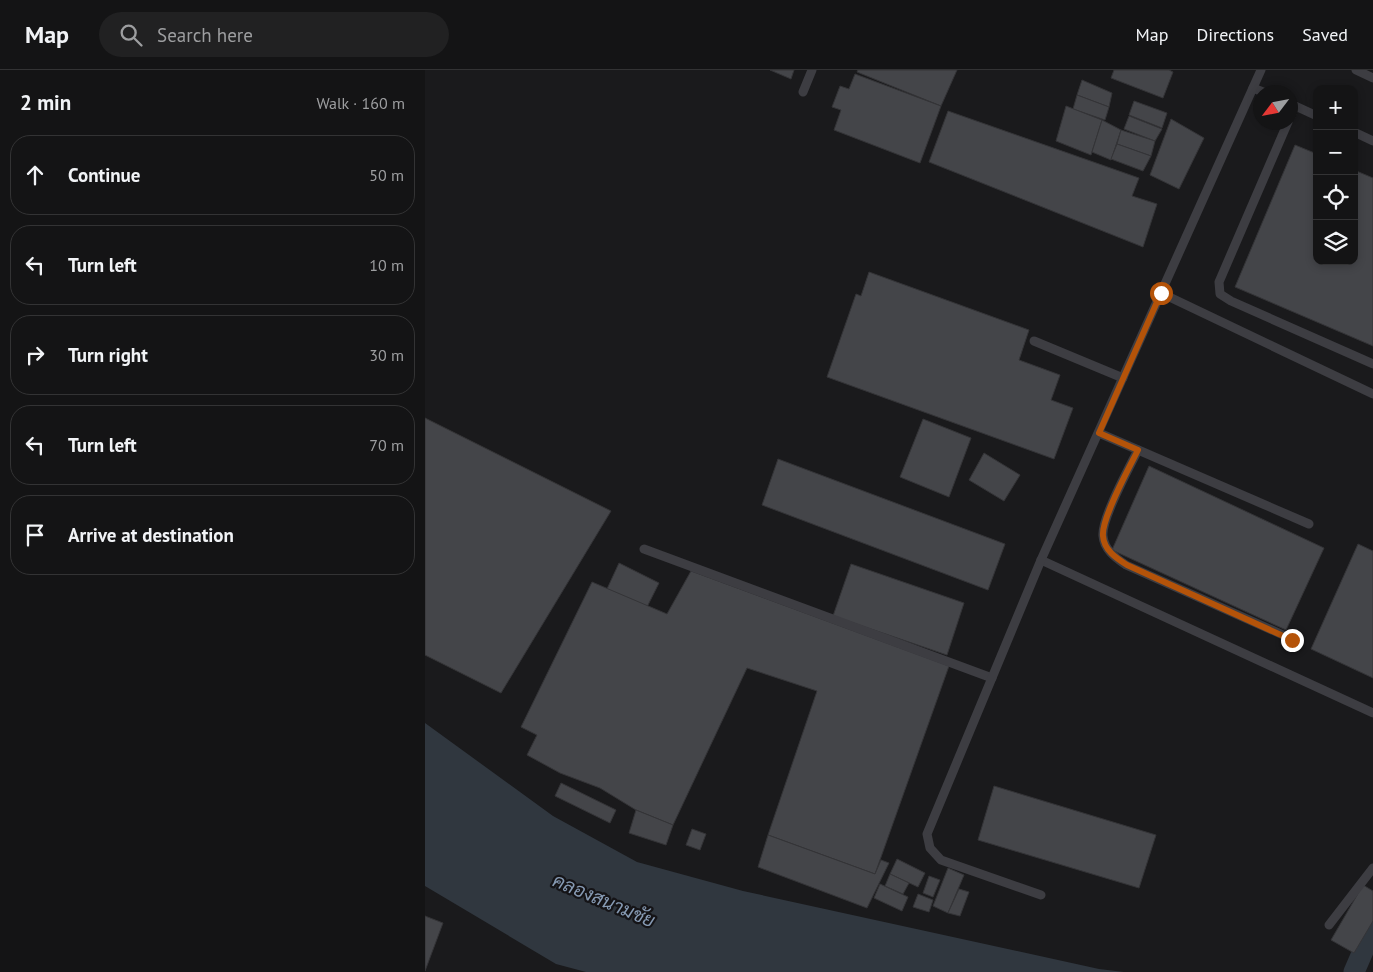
<!DOCTYPE html>
<meta charset="utf-8">
<style>
:root{--surface:#141415;--page:#212122;--text:#f1f3f6;--muted:#9d9ea0;--line:#333334}
body{margin:0;font-family:"PT Sans",Sarabun,sans-serif;background:var(--page);color:var(--text)}
.controls{position:absolute;right:15px;top:15px;display:grid;overflow:hidden;border-radius:10px;box-shadow:0 2px 8px #0003}
.controls button{width:45px;height:45px;display:grid;place-items:center;padding:0;border:0;border-bottom:1px solid var(--line);background:var(--surface);color:var(--text);font:25px sans-serif}
.compass{position:absolute;left:828px;top:15px;width:45px;height:45px;border-radius:50%;background:var(--surface);box-shadow:0 2px 8px #0003;rotate:238deg}
.stop{position:absolute;width:15px;height:15px;margin:-11px;border:4px solid #b45309;border-radius:50%;background:#fff}
.stop.end{background:#b45309;border-color:#fff;box-shadow:0 1px 5px #0008}
.list{margin:0;padding:0;list-style:none}
h2{display:flex;justify-content:space-between;align-items:center;height:65px;margin:0;padding:0 20px;font-size:21px}
h2 small{font-size:16px;font-weight:400;color:var(--muted)}
.list li{display:grid;grid-template-columns:32px 1fr auto;gap:15px;align-items:center;box-sizing:border-box;height:80px;margin:0 10px 10px;padding:0 10px;border:1px solid var(--line);border-radius:20px}
.list b{display:block;font-size:19px;white-space:nowrap}
.list em{font-size:16px;font-style:normal;color:var(--muted)}
.icon{flex:none;width:28px;height:28px;fill:none;stroke:currentColor;stroke-width:2;stroke-linecap:round;stroke-linejoin:round}
.map{position:relative;flex:none;width:948px;height:902px;overflow:hidden}
header{display:flex;align-items:center;gap:30px;box-sizing:border-box;height:70px;padding:0 25px;background:var(--surface);border-bottom:1px solid var(--line)}
header strong{font-size:24px}
nav{display:flex;gap:28px;margin-inline-start:auto;font-size:18px}
.search{width:350px;height:45px;background:var(--page);display:flex;align-items:center;gap:12px;box-sizing:border-box;padding:0 18px;border-radius:28px;color:var(--muted);font-size:19px}
main{display:flex}
aside{flex:1;background:var(--surface)}
.map>svg:first-child{display:block}
</style>
<header>
<strong>Map</strong>
<div class="search"><svg class="icon" aria-label="search" viewBox="0 0 24 24"><circle cx="10" cy="10" r="6"/><path d="M15 15l6 6"/></svg>Search here</div>
<nav><a>Map</a><a>Directions</a><a>Saved</a></nav>
</header>
<main>
<aside>
<h2>2 min<small>Walk · 160 m</small></h2>
<ul class="list">
<li><svg class="icon" aria-label="ahead" viewBox="0 0 24 24"><path d="M12 20V5M6 11l6-6 6 6"/></svg><div><b>Continue</b></div><em>50 m</em></li>
<li><svg class="icon" aria-label="left" viewBox="0 0 24 24"><path d="M17 20v-9H6M10 6l-5 5 5 5"/></svg><div><b>Turn left</b></div><em>10 m</em></li>
<li><svg class="icon" aria-label="right" viewBox="0 0 24 24"><path d="M7 20v-9h11M14 6l5 5-5 5"/></svg><div><b>Turn right</b></div><em>30 m</em></li>
<li><svg class="icon" aria-label="left" viewBox="0 0 24 24"><path d="M17 20v-9H6M10 6l-5 5 5 5"/></svg><div><b>Turn left</b></div><em>70 m</em></li>
<li><svg class="icon" aria-label="arrive" viewBox="0 0 24 24"><path d="M6 21V4h12l-3 4 3 4H6"/></svg><div><b>Arrive at destination</b></div></li>
</ul>
</aside>
<div class="map">
<svg width="948" height="902" viewBox="0 0 948 902">
<rect width="100%" height="100%" fill="#1a1a1c"/>
<path fill="#30373f" d="M0,653L128,746L212,792L318,821L674,899L699,902H161L131,894L0,816Z"/>
<g fill="none" stroke-linecap="round" stroke-linejoin="round">
<path stroke="#30373f" stroke-width="21" d="M929,902L948,858"/>
</g>
<g fill="#444549" stroke="#343437">
<path d="M345,0H369L366,9Z"/>
<path d="M433,0H532L516,36L432,2Z"/>
<path d="M689,0H744L748,2L738,28L686,8Z"/>
<path d="M430,4L516,36L495,93L409,60L416,40L407,37L415,16L424,19Z"/>
<path d="M657,10L687,23L684,37L652,25Z"/>
<path d="M652,25L684,37L680,50L648,39Z"/>
<path d="M709,31L742,43L737,58L704,45Z"/>
<path d="M641,36L677,50L666,85L631,71Z"/>
<path d="M523,41L714,108L707,126L732,134L718,177L504,92Z"/>
<path d="M704,46L737,59L730,71L699,59Z"/>
<path d="M746,49L779,68L754,119L725,105Z"/>
<path d="M677,50L696,60L686,90L667,82Z"/>
<path d="M696,60L730,71L726,86L692,74Z"/>
<path d="M692,74L726,86L718,101L686,89Z"/>
<path d="M870,75L892,84V191H929V100L948,108V276L810,217Z"/>
<path d="M444,202L604,260L594,290L635,305L626,330L648,338L629,389L402,307L431,224L436,226Z"/>
<path d="M0,348L186,441L76,623L0,585Z"/>
<path d="M498,349L546,368L524,427L475,407Z"/>
<path d="M559,383L595,405L579,431L544,410Z"/>
<path d="M353,389L580,474L563,520L337,435Z"/>
<path d="M724,396L899,478L861,560L687,480Z"/>
<path d="M933,474L948,481V608L886,579Z"/>
<path d="M194,493L234,513L222,537L182,519Z"/>
<path d="M426,494L539,533L522,585L408,546Z"/>
<path d="M266,501L524,596L450,804L343,765L392,621L322,598L248,755L211,740L175,718L135,703L102,685L112,665L96,657L167,512L242,544Z"/>
<path d="M136,713L191,740L185,753L130,726Z"/>
<path d="M569,716L731,765L714,818L553,770Z"/>
<path d="M211,740L248,755L241,775L204,763Z"/>
<path d="M267,759L281,764L275,780L261,775Z"/>
<path d="M343,765L450,804L456,790L464,793L442,838L333,797Z"/>
<path d="M472,789L500,803L493,817L465,804Z"/>
<path d="M523,798L539,805L523,843L508,836Z"/>
<path d="M465,804L484,813L478,824L460,816Z"/>
<path d="M504,806L515,810L508,827L498,823Z"/>
<path d="M455,814L483,827L477,841L449,828Z"/>
<path d="M938,815L948,821V851L929,883L906,870Z"/>
<path d="M534,819L544,822L535,846L523,843Z"/>
<path d="M493,824L508,830L504,842L488,837Z"/>
<path d="M0,846L18,853L0,901Z"/>
</g>
<g fill="none" stroke-linecap="round" stroke-linejoin="round">
<g stroke="#3d3d42" stroke-width="9">
<path d="M931,0L948,8"/>
<path d="M828,18L838,22"/>
<path d="M378,22L387,0"/>
<path d="M866,34L892,46"/>
<path d="M866,46L870,36"/>
<path d="M863,52L794,212L795,224L806,231L948,294"/>
<path d="M929,62L948,71"/>
<path d="M736,223L948,324"/>
<path d="M609,271L698,308"/>
<path d="M674,363L884,454"/>
<path d="M713,380C704,398 676,449 678,466C679,480 691,488 701,495L867,569"/>
<path d="M219,479L567,608"/>
<path d="M616,490L948,643"/>
<path d="M616,825L516,790L505,778L502,764L616,490L836,0"/>
<path d="M904,855L948,798"/>
</g>
</g>
<g fill="none" stroke-linecap="round" stroke-linejoin="round">
<path stroke="#b45309" stroke-width="6" d="M736,223L674,363L713,380C704,398 676,449 678,466C679,480 691,488 702,495L867,570"/>
</g>
<g text-anchor="middle" dominant-baseline="central" stroke-width="4.5" stroke-linejoin="round" paint-order="stroke">
<g font-size="19" font-style="italic" fill="#869ab3" stroke="#151417">
<text transform="translate(179 830) rotate(23)">คลองสนามชัย</text>
</g>
</g>
</svg>
<div class="controls">
<button>+</button>
<button>−</button>
<button><svg class="icon" aria-label="locate" viewBox="0 0 24 24"><circle cx="12" cy="12" r="6"/><path d="M12 2v4M12 18v4M2 12h4M18 12h4"/></svg></button>
<button><svg class="icon" aria-label="layers" viewBox="0 0 24 24"><path d="M12 4l9 5-9 5-9-5zM3 14l9 5 9-5"/></svg></button>
</div>
<svg class="compass" viewBox="-18 -18 36 36"><path d="M0-13l5 13h-10z" fill="#e53935"/><path d="M0 13l5-13h-10z" fill="#9d9ea0"/></svg>
<div class="stop" style="left:736px;top:223px"></div>
<div class="stop end" style="left:867px;top:570px"></div>
</div>
</main>
